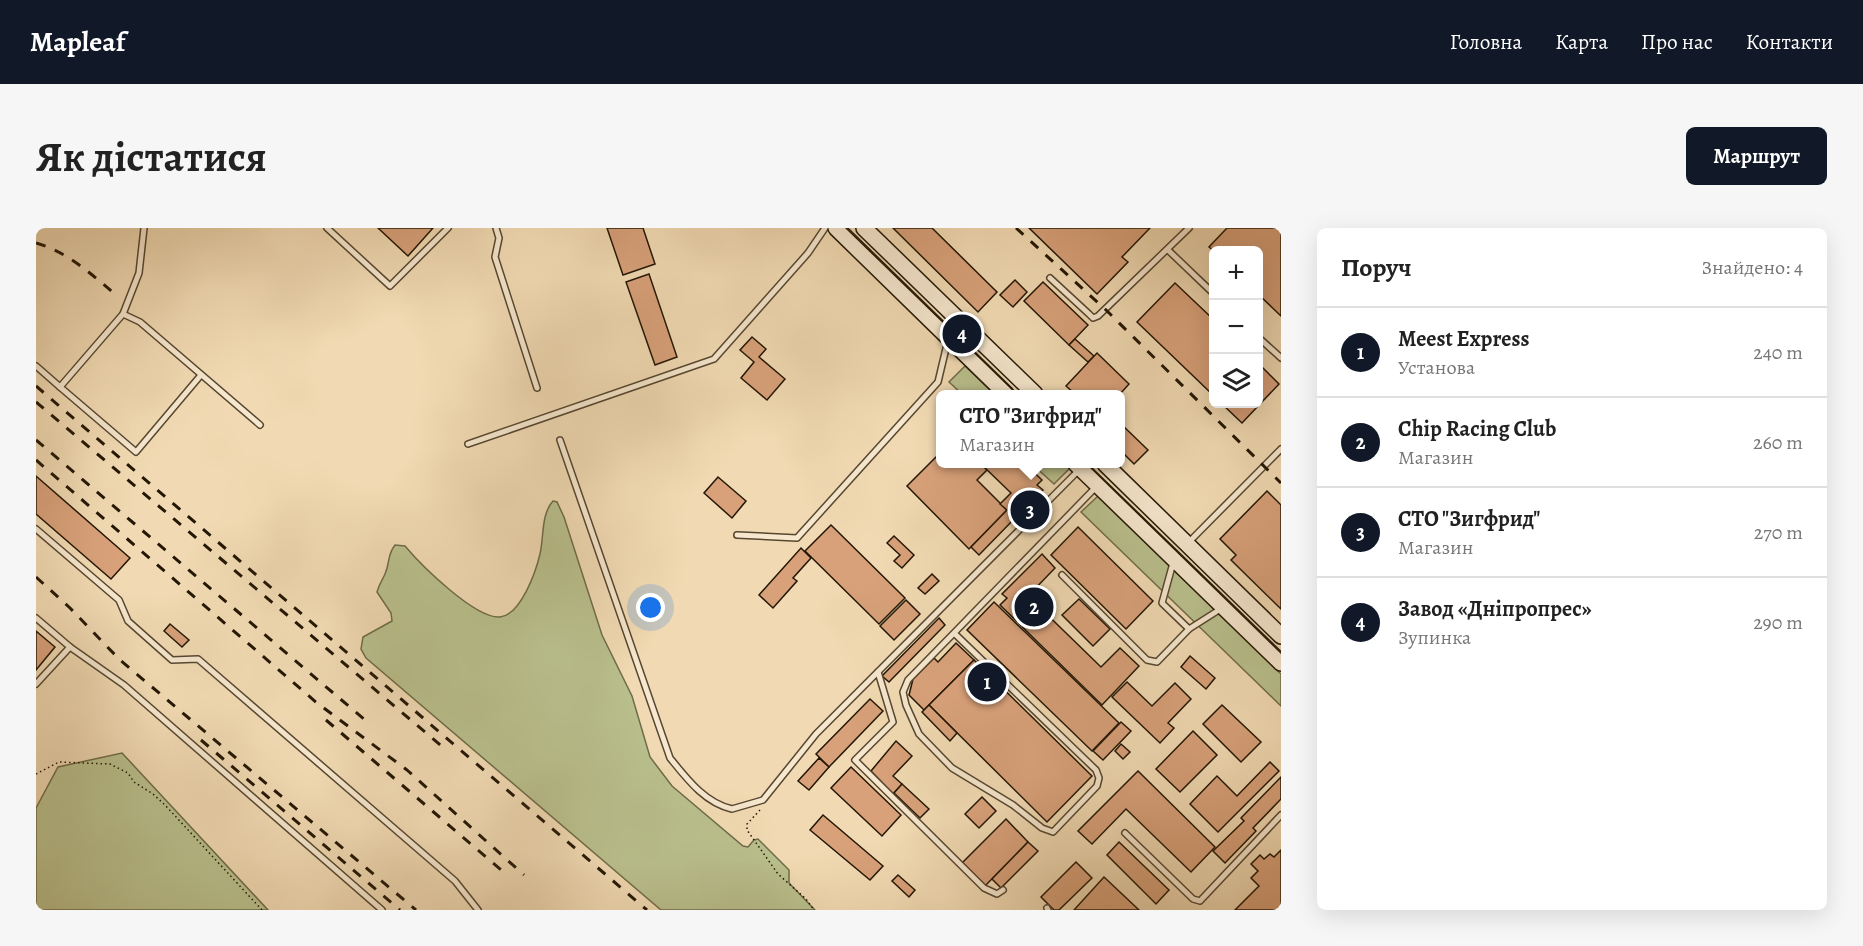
<!DOCTYPE html>
<html lang="uk">
<meta charset="utf-8">
<style>
:root{--surface:#fff;--page:#f6f6f6;--text:#222;--muted:#767676;--line:#e0e0e0;--accent:#111827}
body{margin:0;font-family:Alegreya,serif;background:var(--page);color:var(--text)}
.controls{position:absolute;right:18px;top:18px;display:grid;overflow:hidden;border-radius:9px;box-shadow:0 6px 24px #0002}
.controls button{width:54px;height:54px;display:grid;place-items:center;padding:0;border:0;border-bottom:2px solid var(--line);background:var(--surface);color:var(--text);font:30px sans-serif}
.you{position:absolute;left:615px;top:380px;width:21px;height:21px;margin:-15px;border:4px solid #fff;border-radius:50%;background:#1a73e8;box-shadow:0 0 0 9px #1a73e833}
.badge{display:grid;place-items:center;width:39px;height:39px;border-radius:50%;background:var(--accent);color:#fff;font-size:20px;font-weight:700}
.pin{position:absolute;translate:-50% -50%;border:3px solid #fff;box-shadow:0 2px 6px #0006}
.popup{position:absolute;left:900px;top:162px;width:189px;height:78px;box-sizing:border-box;display:grid;place-content:center;border-radius:9px;background:var(--surface);filter:drop-shadow(0 2px 4px #0005);font-size:20px;white-space:nowrap;color:var(--muted)}
.popup b{font-size:22px;color:var(--text)}
.popup::after{content:'';position:absolute;left:50%;top:100%;margin-left:-12px;border:12px solid transparent;border-top-color:var(--surface)}
.list{margin:0;padding:0;list-style:none}
h2{display:flex;justify-content:space-between;align-items:center;height:78px;margin:0;padding:0 24px;font-size:26px}
h2 small{font-size:20px;font-weight:400;color:var(--muted)}
.list li{display:grid;grid-template-columns:39px 1fr auto;gap:18px;align-items:center;box-sizing:border-box;height:90px;padding:0 24px;border-top:2px solid var(--line)}
.list b{display:block;font-size:22px;white-space:nowrap}
.list p{margin:0;font-size:20px;white-space:nowrap;color:var(--muted)}
.list em{font-size:20px;font-style:normal;color:var(--muted)}
.icon{flex:none;width:33px;height:33px;fill:none;stroke:currentColor;stroke-width:2;stroke-linecap:round;stroke-linejoin:round}
.map{position:relative;flex:none;width:1245px;height:682px;overflow:hidden;border-radius:9px}
header{display:flex;align-items:center;gap:36px;box-sizing:border-box;height:84px;padding:0 30px;background:var(--accent);color:#fff}
header strong{font-size:28px}
nav{display:flex;gap:33px;margin-inline-start:auto;font-size:21px}
.intro{display:flex;align-items:center;justify-content:space-between;box-sizing:border-box;height:144px;padding:0 36px}
h1{margin:0;font-size:42px}
.button{padding:15px 27px;border-radius:9px;background:var(--accent);color:#fff;font-size:21px;font-weight:700}
main{display:flex;gap:36px;padding:0 36px}
aside{flex:1;background:var(--surface);border-radius:9px;box-shadow:0 6px 24px #0002}
.map>svg:first-child{display:block}
</style>
<header>
<strong>Mapleaf</strong>
<nav><a>Головна</a><a>Карта</a><a>Про нас</a><a>Контакти</a></nav>
</header>
<div class="intro"><h1>Як дістатися</h1><a class="button">Маршрут</a></div>
<main>
<div class="map">
<svg width="1245" height="682" viewBox="0 0 1245 682">
<rect width="100%" height="100%" fill="#f1dab3"/>
<filter id="stains"><feTurbulence type="fractalNoise" baseFrequency=".00333" numOctaves="4"/><feColorMatrix values="0 0 0 0 .2 0 0 0 0 .09 0 0 0 0 .02 0 0 0 .5 -.17"/></filter>
<radialGradient id="worn" r=".72"><stop offset=".6" stop-color="#630" stop-opacity="0"/><stop offset="1" stop-color="#630" stop-opacity=".3"/></radialGradient>
<g fill="#b9c08d" stroke="#6e6b49" stroke-width="1.5">
<path d="M929,138L959,166H926L913,154Z"/>
<path d="M996,236H1029L1034,240L1018,256Z"/>
<path d="M1062,268L1245,446V478L1045,284Z"/>
<path d="M517,273L521,274L528,289L566,407L596,468L614,529L636,558L707,618L712,619L718,612L722,611L753,642V655L779,682H625L330,430L325,421L327,409L356,393L355,385L341,364C343,356 346,353 349,346C354,335 351,327 359,317L369,318C384,336 439,391 464,389C485,387 500,343 504,326C508,309 505,286 517,273Z"/>
<path d="M86,525L232,682H0V580L22,539Z"/>
</g>
<g fill="#d8a17a" stroke="#231605" stroke-width="1.5">
<path d="M342,0H397L372,28Z"/>
<path d="M571,0H607L619,36L587,47Z"/>
<path d="M857,0H896L961,64L942,84Z"/>
<path d="M993,0H1114L1086,29L1092,34L1061,66Z"/>
<path d="M1191,0H1245V88L1222,66V22L1178,23L1173,19Z"/>
<path d="M613,46L641,129L619,137L590,54Z"/>
<path d="M979,52L991,64L977,79L964,67Z"/>
<path d="M1007,54L1052,97L1033,117L988,73Z"/>
<path d="M1139,55L1178,92V168L1101,94Z"/>
<path d="M716,109L730,121L723,129L749,151L731,172L705,150L718,134L704,122Z"/>
<path d="M1039,111L1058,128L1052,134L1033,117Z"/>
<path d="M1061,125L1093,156L1084,166H1039L1030,158Z"/>
<path d="M1222,135L1243,156L1206,195L1186,176H1222Z"/>
<path d="M1084,195L1112,222L1098,236L1084,222Z"/>
<path d="M904,225V236H945L951,242L941,252L971,282L933,321L871,258Z"/>
<path d="M945,236H989L1006,252L1001,257L1007,262L999,270L1002,274L985,291L981,288L943,327L935,319L971,282L964,276L975,265Z"/>
<path d="M0,248L94,330L75,351L0,286Z"/>
<path d="M682,249L710,273L696,290L668,265Z"/>
<path d="M1231,263L1245,277V381L1195,332L1200,327L1184,311Z"/>
<path d="M795,297L869,370L843,396L769,323Z"/>
<path d="M1042,299L1117,373L1090,401L1015,327Z"/>
<path d="M858,308L878,327L866,340L858,333L864,327L851,315Z"/>
<path d="M765,320L775,330L757,350L761,353L737,380L723,367Z"/>
<path d="M1006,326L1019,340L992,368L1065,439L1084,420L1103,438L1066,477L964,377L971,370L966,366Z"/>
<path d="M896,346L903,353L889,366L882,360Z"/>
<path d="M1043,371L1074,401L1057,418L1026,387Z"/>
<path d="M870,372L884,386L858,412L844,398Z"/>
<path d="M958,374L1083,495L1056,523L931,402Z"/>
<path d="M903,390L909,397L853,454L846,448Z"/>
<path d="M134,396L153,412L146,419L128,403Z"/>
<path d="M0,403L19,419L0,442Z"/>
<path d="M920,415L938,432L888,482L873,467L877,451L898,430L902,434Z"/>
<path d="M1154,428L1179,450L1170,461L1145,439Z"/>
<path d="M938,432L1056,548L1011,594L893,477Z"/>
<path d="M1091,454L1116,478L1139,455L1155,471L1132,495L1138,500L1124,515L1076,469Z"/>
<path d="M834,471L847,483L793,539L780,526Z"/>
<path d="M893,477L921,505L914,513L886,484Z"/>
<path d="M1186,477L1225,514L1205,534L1167,496Z"/>
<path d="M1085,494L1095,503L1067,532L1057,523Z"/>
<path d="M1157,503L1181,527L1144,564L1120,541Z"/>
<path d="M860,513L876,528L857,548L866,556L857,566L835,543Z"/>
<path d="M1085,516L1094,524L1087,531L1079,523Z"/>
<path d="M783,530L793,539L773,562L762,553Z"/>
<path d="M1234,534L1243,543L1182,604L1154,576L1181,548L1201,568Z"/>
<path d="M815,539L865,587L846,608L795,560Z"/>
<path d="M1102,543L1179,619L1155,644L1090,581L1056,616L1042,603Z"/>
<path d="M1245,549V571L1217,600L1220,603L1189,635L1177,623L1208,593L1205,590Z"/>
<path d="M866,556L893,581L884,590L858,565Z"/>
<path d="M946,569L960,583L943,600L929,586Z"/>
<path d="M787,587L847,638L834,652L774,602Z"/>
<path d="M970,591L992,614L949,658L926,635Z"/>
<path d="M992,614L1002,623L965,660L956,651Z"/>
<path d="M1083,614L1133,662L1120,676L1071,627Z"/>
<path d="M1245,622V682H1199L1223,658L1215,650L1222,643L1215,636L1224,627L1228,631L1234,626L1238,629Z"/>
<path d="M1040,634L1056,650L1023,682H1018L1005,669Z"/>
<path d="M862,647L879,662L873,669L856,653Z"/>
<path d="M1068,649L1103,682H1038Z"/>
</g>
<g fill="none" stroke-linecap="round" stroke-linejoin="round">
<g stroke="#564730" stroke-width="8">
<g id="service">
<path d="M291,0L354,58L412,0"/>
<path d="M460,0L463,10L459,29L501,160"/>
<path d="M1132,22L1178,66"/>
<path d="M1014,50L1053,86L1057,90L1062,88L1153,0"/>
<path d="M87,86L104,94L224,197"/>
<path d="M1222,109L1245,130"/>
<path d="M0,138L24,159L87,86L103,45L108,0"/>
<path d="M24,159L100,224L165,147"/>
<path d="M524,212L634,530C651,551 669,575 696,581L727,572L780,506L1044,241"/>
<path d="M432,216L678,131L772,25L789,0"/>
<path d="M0,301L83,372L92,393L136,432L162,431L419,653L442,682"/>
<path d="M701,307L761,310L902,154L912,112"/>
<path d="M1153,314L1245,221"/>
<path d="M1137,335L1126,375L1153,401"/>
<path d="M1026,347L1111,432L1121,434L1153,401L1186,380"/>
<path d="M0,390L34,419L88,457L346,682"/>
<path d="M918,405L872,452L867,464L870,477L883,506L916,540L977,577L1006,600L1017,604L1061,558L1063,550L1060,542L918,405L1061,258"/>
<path d="M842,444L857,494L819,532L948,660L961,666L967,662"/>
<path d="M0,456L34,419"/>
<path d="M1089,605L1157,671L1164,673L1245,587"/>
<path d="M1011,680L1012,682"/>
</g>
</g>
<g stroke="#231605" stroke-width="18">
<g id="secondary">
<path d="M800,0L970,166"/>
<path d="M828,0L999,166"/>
<path d="M1040,236L1245,435"/>
<path d="M1069,236L1245,408"/>
</g>
</g>
<g stroke="#231605" stroke-width="1.5" stroke-dasharray="1.5 3" stroke-linecap="butt">
<path d="M0,546L23,534L74,536L92,545L98,554L117,566L129,577L226,682"/>
<path d="M724,582L711,596V602L742,646L770,671L778,682"/>
</g>
<use href="#service" stroke="#f6e7ce" stroke-width="5"/>
<use href="#secondary" stroke="#f6e7ce" stroke-width="15"/>
<g stroke="#231605" stroke-width="1.5">
<path d="M810,0L981,166"/>
<path d="M1051,236L1245,425"/>
</g>
<g stroke="#231605" stroke-width="3" stroke-dasharray="10 10" stroke-linecap="butt">
<path d="M980,0L1069,81L1245,255"/>
<path d="M0,15C32,24 55,46 80,67"/>
<path d="M0,158L611,682"/>
<path d="M0,174L409,521"/>
<path d="M0,212L329,492"/>
<path d="M0,232L281,475L371,542L488,647"/>
<path d="M0,349L34,380L84,432L380,682"/>
<path d="M290,492L470,646"/>
<path d="M165,512L364,682"/>
</g>
</g>
<rect width="100%" height="100%" filter="url(#stains)"/>
<rect width="100%" height="100%" fill="url(#worn)"/>
</svg>
<div class="controls">
<button>+</button>
<button>−</button>
<button><svg class="icon" aria-label="layers" viewBox="0 0 24 24"><path d="M12 4l9 5-9 5-9-5zM3 14l9 5 9-5"/></svg></button>
</div>
<div class="you"></div>
<div class="pin badge" style="left:951px;top:454px">1</div>
<div class="pin badge" style="left:998px;top:379px">2</div>
<div class="pin badge" style="left:994px;top:282px">3</div>
<div class="popup"><b>СТО &quot;Зигфрид&quot;</b>Магазин</div>
<div class="pin badge" style="left:926px;top:106px">4</div>
</div>
<aside>
<h2>Поруч<small>Знайдено: 4</small></h2>
<ul class="list">
<li><span class="badge">1</span><div><b>Meest Express</b><p>Установа</p></div><em>240 m</em></li>
<li><span class="badge">2</span><div><b>Chip Racing Club</b><p>Магазин</p></div><em>260 m</em></li>
<li><span class="badge">3</span><div><b>СТО &quot;Зигфрид&quot;</b><p>Магазин</p></div><em>270 m</em></li>
<li><span class="badge">4</span><div><b>Завод «Дніпропрес»</b><p>Зупинка</p></div><em>290 m</em></li>
</ul>
</aside>
</main>
